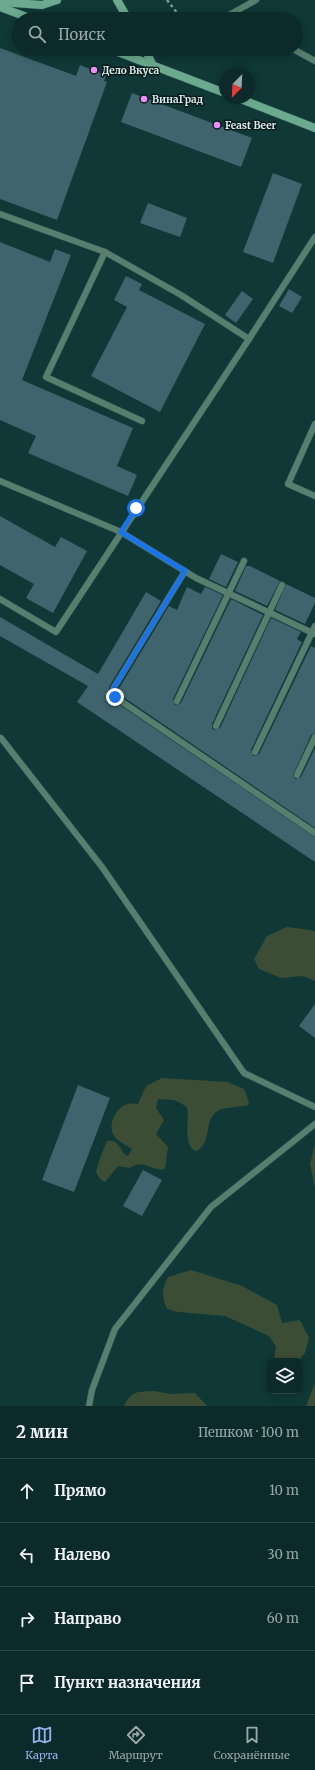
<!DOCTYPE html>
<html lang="ru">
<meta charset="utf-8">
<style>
:root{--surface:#0b2a29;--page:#193635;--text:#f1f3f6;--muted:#9aa7a8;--line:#2b4646;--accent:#95b2f1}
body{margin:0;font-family:Merriweather,serif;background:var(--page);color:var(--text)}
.controls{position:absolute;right:12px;bottom:12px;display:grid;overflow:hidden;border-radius:8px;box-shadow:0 2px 10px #0003}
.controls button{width:36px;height:36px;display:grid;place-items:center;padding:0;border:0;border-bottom:1px solid var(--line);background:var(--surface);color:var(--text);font:20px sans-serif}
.compass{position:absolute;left:219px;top:68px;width:36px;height:36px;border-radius:50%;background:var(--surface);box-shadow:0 2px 10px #0003;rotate:204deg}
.stop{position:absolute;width:12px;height:12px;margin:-9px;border:3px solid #1a73e8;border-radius:50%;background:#fff}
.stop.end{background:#1a73e8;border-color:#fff;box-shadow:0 1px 4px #0008}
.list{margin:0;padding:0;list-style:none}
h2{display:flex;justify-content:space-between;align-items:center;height:52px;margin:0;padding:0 16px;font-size:17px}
h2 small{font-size:13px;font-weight:400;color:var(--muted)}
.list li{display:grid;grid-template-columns:26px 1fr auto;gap:12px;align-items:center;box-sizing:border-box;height:64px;padding:0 16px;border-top:1px solid var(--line)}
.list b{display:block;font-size:15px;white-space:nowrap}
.list em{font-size:13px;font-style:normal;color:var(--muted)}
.icon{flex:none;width:22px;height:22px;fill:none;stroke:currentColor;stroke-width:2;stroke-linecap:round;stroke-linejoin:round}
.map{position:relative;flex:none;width:315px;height:1406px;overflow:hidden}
.search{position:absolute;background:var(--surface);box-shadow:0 2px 10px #0003;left:12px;right:12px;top:12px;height:44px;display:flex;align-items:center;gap:10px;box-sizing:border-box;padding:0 14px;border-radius:22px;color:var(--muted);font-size:15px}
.sheet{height:308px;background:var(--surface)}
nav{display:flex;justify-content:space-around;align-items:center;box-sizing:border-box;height:56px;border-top:1px solid var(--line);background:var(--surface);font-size:11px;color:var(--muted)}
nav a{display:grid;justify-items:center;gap:2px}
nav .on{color:var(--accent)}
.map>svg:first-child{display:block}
</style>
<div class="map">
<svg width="315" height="1406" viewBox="0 0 315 1406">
<rect width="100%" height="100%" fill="#0f3837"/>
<g fill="#3b4e35">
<path d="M287,927L310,930L315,932V981L303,976L281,978L259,969L254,959L267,936Z"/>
<path d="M162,1078L228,1082L244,1089L249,1102L248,1105C240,1107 225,1107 219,1110C203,1118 213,1141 197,1151L193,1150C183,1138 190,1122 187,1107L175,1100L158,1099L156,1108L164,1120L156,1134L168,1147L165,1169C149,1172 145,1158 130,1168L118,1166L105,1182L101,1180L96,1172L100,1158L107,1141C116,1139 120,1146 124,1154L128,1156L132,1149C127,1145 117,1141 114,1136C107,1125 116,1107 128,1104C131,1103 135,1104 138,1104L146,1086Z"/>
<path d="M315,1144V1188L310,1164Z"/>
<path d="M191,1270L242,1286L277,1305L282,1323L300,1320L309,1338L305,1353L298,1361H278L274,1359L276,1347L269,1336L225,1316L178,1312L167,1309C161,1296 162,1289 168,1277Z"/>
<path d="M315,1383V1406H306Z"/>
<path d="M154,1391L171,1394L195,1393L207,1406H124C132,1390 138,1392 154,1391Z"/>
</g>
<g fill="#3f646e">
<path d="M0,48L76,76L80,65L106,75L104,81L107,82L57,220L0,199Z"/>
<path d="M132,93L252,138L241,167L121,122Z"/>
<path d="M273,173L302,184L273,263L243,252Z"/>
<path d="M148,203L187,218L180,237L140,223Z"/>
<path d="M0,242L50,262L55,249L71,255L22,380L133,428L117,466L137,475L128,496L28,453L36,436L0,420Z"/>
<path d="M126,276L142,284L139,290L205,324L160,412L91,376L127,307L114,300Z"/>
<path d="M289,289L302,297L292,313L279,306Z"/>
<path d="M242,291L253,299L236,323L225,315Z"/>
<path d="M0,516L55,547L61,537L87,551L53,613L26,598L34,584L0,565Z"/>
<path d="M221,554L238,562L226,587L209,579Z"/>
<path d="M246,566H250L280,581L267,606L235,591Z"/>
<path d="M286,584L315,598V603L305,624L275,610Z"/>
<path d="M187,587L201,594L205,587L223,595L173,699L175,705L181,703L231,599L263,615L212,724V728L214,730L220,728L271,618L301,632L297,639L302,642L251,750L253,756L259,754L311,646L315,648V733L311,735L293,775L295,779L301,777L315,748V828L119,694L118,690L169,606L177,610Z"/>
<path d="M146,592L161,601L109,687L111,699L315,837V862L77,702L88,686L0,636V617L98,674Z"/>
<path d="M315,1004V1038L299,1026Z"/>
<path d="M78,1085L110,1098L74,1192L42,1180Z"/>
<path d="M143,1170L162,1180L142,1216L123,1206Z"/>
</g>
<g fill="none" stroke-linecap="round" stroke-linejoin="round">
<g stroke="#2f5554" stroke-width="7">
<g id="lane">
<path d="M229,15L256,0"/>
<path d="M229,15L237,19"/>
<path d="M293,49L315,61"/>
<path d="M0,214L105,252L181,295L249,339L315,237"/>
<path d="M105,252L46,377L142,421"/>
<path d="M315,424L288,484L315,496"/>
<path d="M0,481L121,532L196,578L315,634"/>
<path d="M185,571L113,689L115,697L315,833"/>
<path d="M0,599L56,632L249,339"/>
<path d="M177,701L244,561"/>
<path d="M216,726L282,585"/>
<path d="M1,738L102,867L244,1073L315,1107"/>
<path d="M255,752L315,626"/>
<path d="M297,775L315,737"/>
<path d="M89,1406L92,1390L115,1329L211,1207L315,1124"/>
</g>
</g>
<g stroke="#2f5554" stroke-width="9">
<g id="secondary">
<path d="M117,0L128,19"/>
<path d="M0,2L42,5L57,0"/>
<path d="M0,7L32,19"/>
<path d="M110,49L225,93"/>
<path d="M145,49L153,66"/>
<path d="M238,98L315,128"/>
</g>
</g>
<g stroke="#7d9b9a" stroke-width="2.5" stroke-dasharray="3 3" stroke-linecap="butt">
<path d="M167,0L182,19"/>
<path d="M192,49L193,56"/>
</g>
<use href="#lane" stroke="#587e6d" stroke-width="6"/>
<use href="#secondary" stroke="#6baa8f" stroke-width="8"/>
</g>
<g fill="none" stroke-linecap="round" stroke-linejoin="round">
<path stroke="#1a73e8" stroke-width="5" d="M115,697L113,689L185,571L121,532L136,508"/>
</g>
<g fill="#ee8cf8" stroke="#0c1c1c" stroke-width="1.5">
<circle cx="94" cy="70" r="4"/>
<circle cx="144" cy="99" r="4"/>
<circle cx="217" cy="125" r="4"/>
</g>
<g text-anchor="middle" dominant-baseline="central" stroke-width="3" stroke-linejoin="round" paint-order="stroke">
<g font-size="10" font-weight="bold" fill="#d8eeec" stroke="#0c1c1c" text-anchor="start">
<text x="102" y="70">Дело Вкуса</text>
<text x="152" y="99">ВинаГрад</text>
<text x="225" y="125">Feast Beer</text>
</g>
</g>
</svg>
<div class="controls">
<button><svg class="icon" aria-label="layers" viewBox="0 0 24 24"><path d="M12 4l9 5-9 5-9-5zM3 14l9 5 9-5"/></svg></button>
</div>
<svg class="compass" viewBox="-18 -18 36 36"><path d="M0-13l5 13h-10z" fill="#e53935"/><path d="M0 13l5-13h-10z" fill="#9aa7a8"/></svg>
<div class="stop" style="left:136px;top:508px"></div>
<div class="stop end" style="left:115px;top:697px"></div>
<div class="search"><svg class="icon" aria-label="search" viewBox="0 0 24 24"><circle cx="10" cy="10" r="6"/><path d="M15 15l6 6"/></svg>Поиск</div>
</div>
<section class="sheet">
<h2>2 мин<small>Пешком · 100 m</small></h2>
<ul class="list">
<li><svg class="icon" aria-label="ahead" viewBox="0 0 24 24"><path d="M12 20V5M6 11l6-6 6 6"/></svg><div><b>Прямо</b></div><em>10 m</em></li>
<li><svg class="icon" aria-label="left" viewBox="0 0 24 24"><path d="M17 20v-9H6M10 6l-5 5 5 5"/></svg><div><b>Налево</b></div><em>30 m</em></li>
<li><svg class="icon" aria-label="right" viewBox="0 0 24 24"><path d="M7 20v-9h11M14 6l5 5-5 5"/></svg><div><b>Направо</b></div><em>60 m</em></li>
<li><svg class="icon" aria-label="arrive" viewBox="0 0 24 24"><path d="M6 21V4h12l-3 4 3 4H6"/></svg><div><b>Пункт назначения</b></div></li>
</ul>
</section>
<nav>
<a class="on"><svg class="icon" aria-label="map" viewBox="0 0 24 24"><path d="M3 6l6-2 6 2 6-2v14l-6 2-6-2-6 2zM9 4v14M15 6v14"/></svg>Карта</a>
<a><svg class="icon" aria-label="directions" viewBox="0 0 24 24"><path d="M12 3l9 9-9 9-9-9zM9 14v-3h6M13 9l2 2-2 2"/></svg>Маршрут</a>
<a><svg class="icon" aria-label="saved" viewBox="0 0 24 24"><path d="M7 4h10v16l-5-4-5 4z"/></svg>Сохранённые</a>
</nav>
